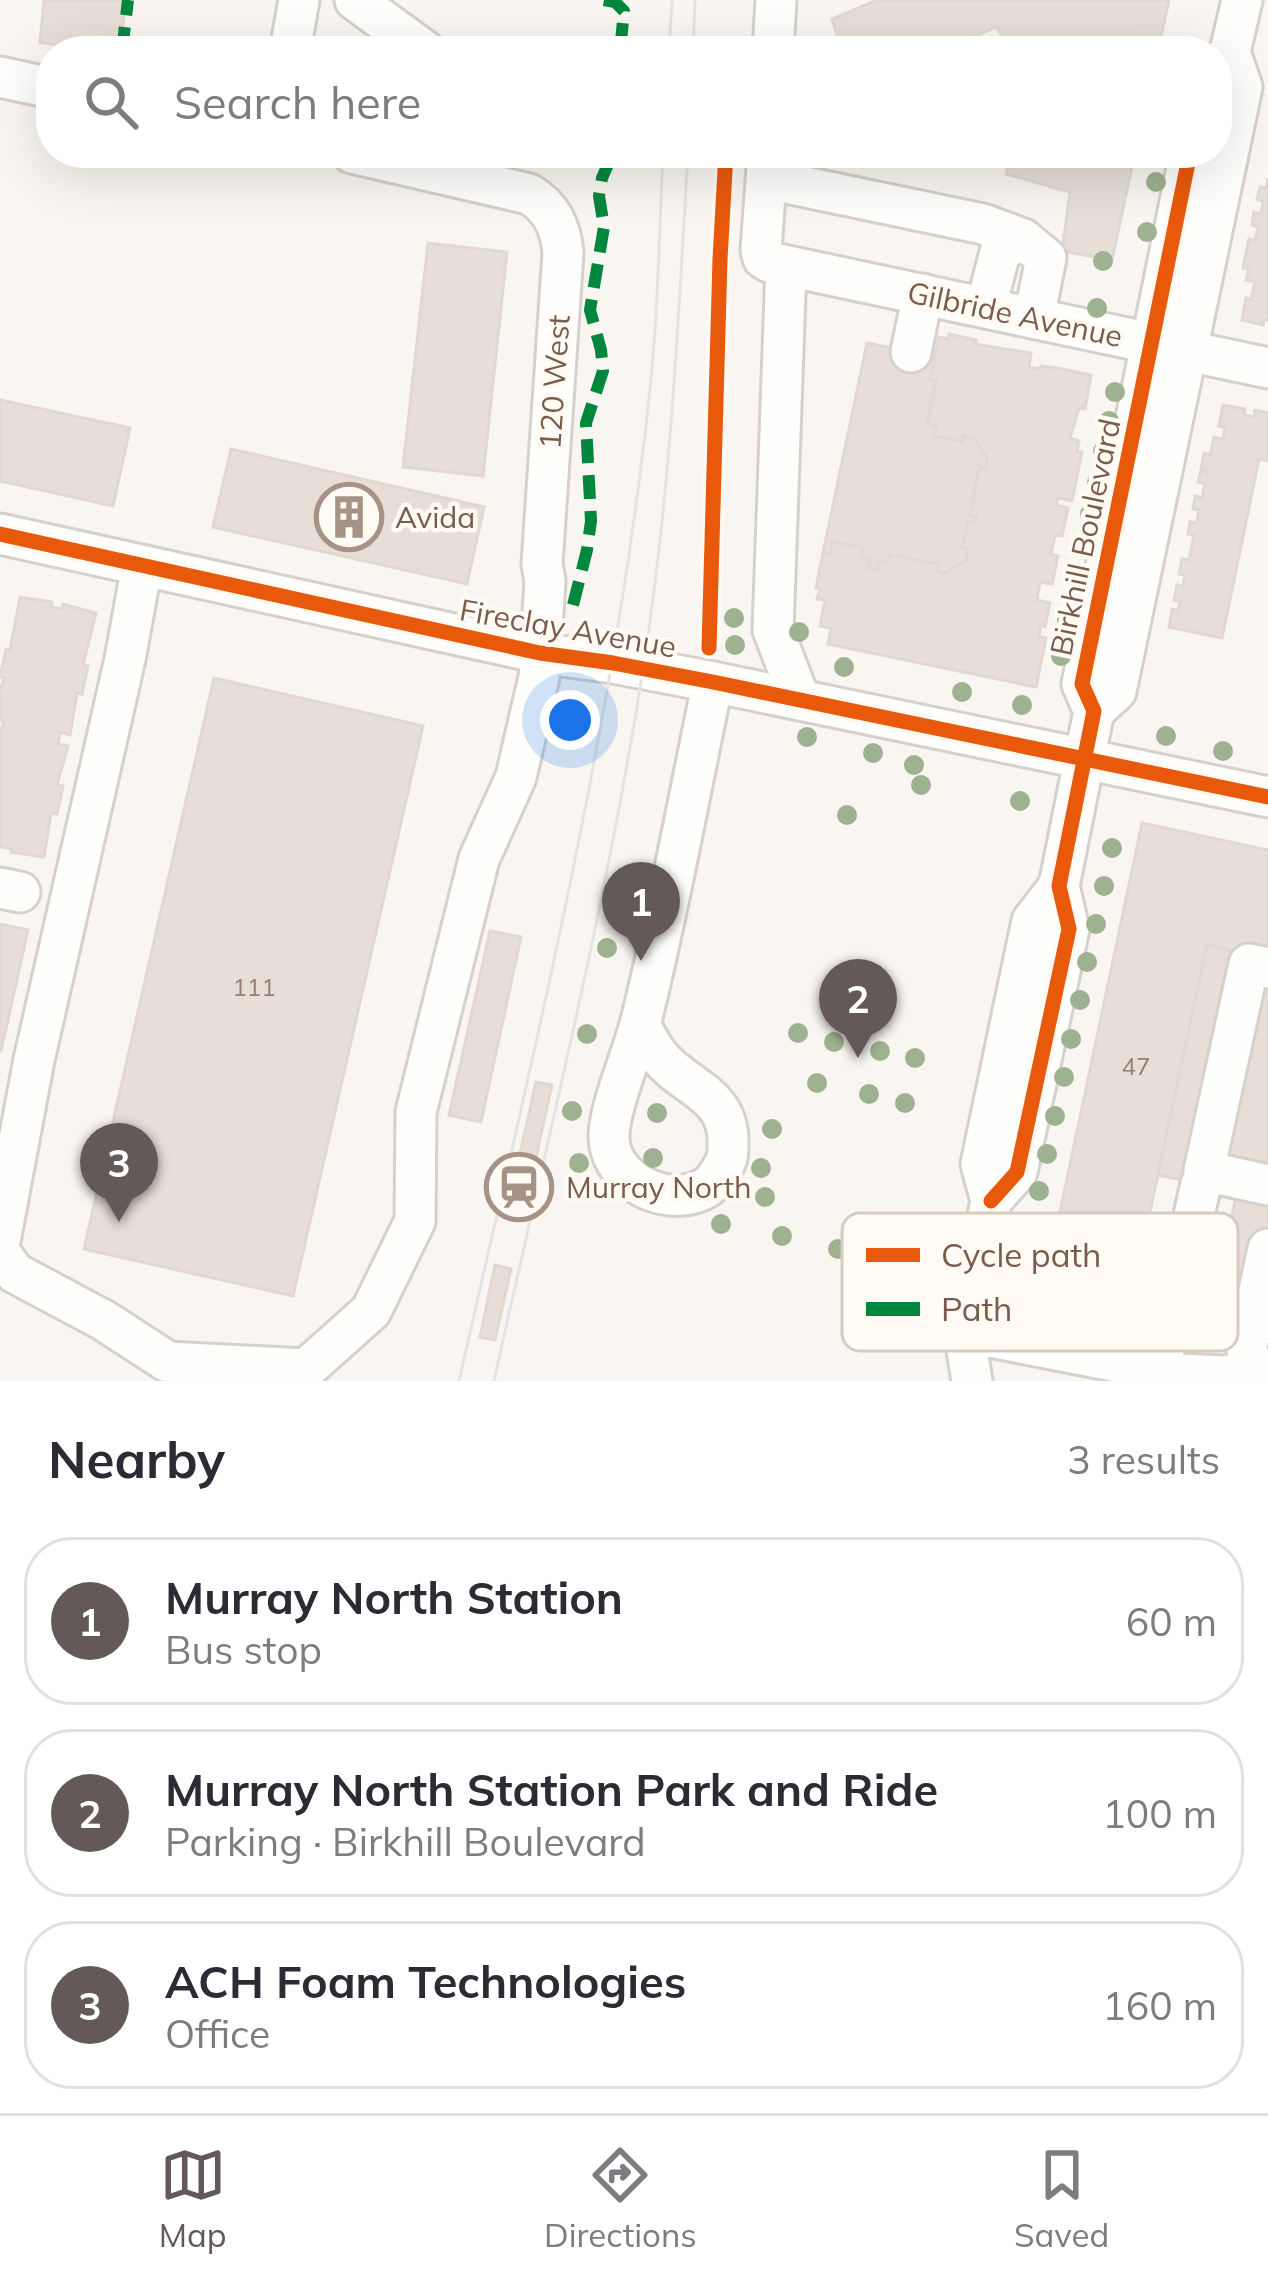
<!DOCTYPE html>
<meta charset="utf-8">
<style>
:root{--surface:#fff;--page:#f2f2f3;--text:#2b2b33;--muted:#7c7c81;--line:#e1e1e2;--accent:#625958}
body{margin:0;font-family:Mulish,sans-serif;background:var(--page);color:var(--text)}
.you{position:absolute;left:570px;top:720px;width:42px;height:42px;margin:-30px;border:9px solid #fff;border-radius:50%;background:#1a73e8;box-shadow:0 0 0 18px #1a73e833}
.badge{display:grid;place-items:center;width:78px;height:78px;border-radius:50%;background:var(--accent);color:#fff;font-size:39px;font-weight:700}
.pin{position:absolute;translate:-50% -99px;filter:drop-shadow(0 3px 6px #0008)}
.pin::after{content:'';position:absolute;top:63px;width:42px;height:36px;background:inherit;clip-path:polygon(0 0,100% 0,50% 100%)}
.list{margin:0;padding:0;list-style:none}
h2{display:flex;justify-content:space-between;align-items:center;height:156px;margin:0;padding:0 48px;font-size:51px}
h2 small{font-size:39px;font-weight:400;color:var(--muted)}
.list li{display:grid;grid-template-columns:78px 1fr auto;gap:36px;align-items:center;box-sizing:border-box;height:168px;margin:0 24px 24px;padding:0 24px;border:3px solid var(--line);border-radius:48px}
.list b{display:block;font-size:45px;white-space:nowrap}
.list p{margin:0;font-size:39px;white-space:nowrap;color:var(--muted)}
.list em{font-size:39px;font-style:normal;color:var(--muted)}
.icon{flex:none;width:66px;height:66px;fill:none;stroke:currentColor;stroke-width:2;stroke-linecap:round;stroke-linejoin:round}
.map{position:relative;flex:none;width:1268px;height:1381px;overflow:hidden}
.search{position:absolute;background:var(--surface);box-shadow:0 12px 48px #0002;left:36px;right:36px;top:36px;height:132px;display:flex;align-items:center;gap:30px;box-sizing:border-box;padding:0 42px;border-radius:48px;color:var(--muted);font-size:45px}
.sheet{height:732px;background:var(--surface)}
nav{display:flex;justify-content:space-around;align-items:center;box-sizing:border-box;height:168px;border-top:3px solid var(--line);background:var(--surface);font-size:33px;color:var(--muted)}
nav a{display:grid;justify-items:center;gap:6px}
nav .on{color:var(--accent)}
.map>svg:first-child{display:block}
</style>
<div class="map">
<svg width="1268" height="1381" viewBox="0 0 1268 1381">
<rect width="100%" height="100%" fill="#f9f5f0"/>
<g fill="#e6ded7" stroke="#e2d8d2" stroke-width="3">
<path d="M44,0H125L121,51L40,43Z"/>
<path d="M877,0H1169L1158,51H1013L996,27L940,51H842L832,19Z"/>
<path d="M1010,153H1135L1112,260L1062,251L1070,192L1006,174Z"/>
<path d="M1268,178V320L1264,319L1263,325L1242,320L1246,298L1251,300L1255,282L1246,280L1249,269L1243,268L1249,239L1255,240L1258,227L1252,225L1254,212L1261,214L1263,201L1257,199L1260,187L1266,188Z"/>
<path d="M428,243L507,252L483,476L403,467Z"/>
<path d="M949,334L976,340L975,344L1031,353L1029,367L1040,369L1041,366L1057,368L1091,375L1085,409L1079,408L1070,438L1079,441L1077,451L1082,452L1072,501L1058,498L1056,505L1068,508L1062,536L1055,535L1051,554L1058,556L1052,584L1040,582L1037,600L1050,603L1045,627L1041,626L1039,636L1046,638L1036,687L828,644L831,628L820,626L825,600L817,599L820,589L816,588L823,553L830,554L832,541L863,547L862,556L870,558L868,568L877,570L879,560L888,562L889,554L938,564L936,571L945,573L966,560L968,550L962,548L968,522L975,523L976,516L970,515L979,466L985,468L987,458L974,439L964,436L963,442L934,436L936,426L927,424L936,380L930,379L939,337L948,339Z"/>
<path d="M867,343L935,357L930,379L936,380L927,424L936,426L934,436L963,442L964,436L974,439L987,458L985,468L979,466L970,515L976,516L975,523L968,522L962,548L968,550L966,560L945,573L936,571L938,564L889,554L888,562L879,560L877,570L868,568L870,558L862,556L863,547L832,541L830,554L823,553Z"/>
<path d="M0,400L130,428L113,506L0,481Z"/>
<path d="M1223,405L1245,409L1244,415L1254,417L1255,410L1268,413V461L1259,459L1222,638L1169,627L1172,609L1178,611L1180,601L1174,600L1177,585L1183,586L1185,575L1179,574L1182,559L1189,560L1194,535L1188,534L1190,522L1197,523L1199,510L1193,509L1195,496L1202,498L1205,484L1198,482L1201,471L1208,472V470L1201,469L1204,453L1210,455L1214,437L1223,439L1225,428L1219,426Z"/>
<path d="M231,449L484,507L467,584L213,527Z"/>
<path d="M20,597L52,602L51,607L62,609L63,604L96,613L83,665L88,666L82,694L77,693L70,735L60,732L58,744L68,746L57,785L63,786L57,814L51,813L44,857L11,852L12,849L0,847V732L4,721L0,720V691L4,678L0,677L6,649L10,650Z"/>
<path d="M214,678L423,726L293,1296L84,1249Z"/>
<path d="M1142,823L1268,850V958L1207,945L1128,1315L1048,1298L1051,1285L1045,1283Z"/>
<path d="M0,924L28,930L1,1051H0Z"/>
<path d="M490,931L521,937L481,1122L449,1115Z"/>
<path d="M1207,945L1268,958V1313L1214,1302L1237,1191L1158,1175Z"/>
<path d="M536,1082L552,1085L536,1157L520,1154Z"/>
<path d="M495,1265L511,1269L495,1340L480,1337Z"/>
</g>
<g fill="none" stroke-linecap="round" stroke-linejoin="round">
<g stroke="#d7d1cb" stroke-width="45">
<g id="minor">
<path d="M355,0L425,51"/>
<path d="M290,51L299,0"/>
<path d="M773,51L776,0"/>
<path d="M1217,66L1230,52L1242,0"/>
<path d="M0,77L51,88"/>
<path d="M768,153L761,250L763,258L769,262L1268,368"/>
<path d="M767,179L983,224L1023,239"/>
<path d="M786,266L773,630L800,700"/>
<path d="M986,307L1000,252L1023,239L1046,258L1034,318"/>
<path d="M911,352L923,294"/>
<path d="M0,534L540,653L613,663L713,682L1268,797"/>
<path d="M1094,711L1116,691L1242,87L1230,52"/>
<path d="M0,888L20,892"/>
<path d="M1268,968L1249,964L1204,1171L1268,1185"/>
<path d="M640,1025C646,1035 651,1047 659,1056C685,1089 730,1093 728,1145C728,1156 727,1161 721,1170C714,1182 708,1189 694,1193C657,1204 608,1176 609,1135C610,1105 633,1053 641,1021C669,909 689,795 713,682"/>
<path d="M991,1201L1017,1172L1069,929L1059,886L1094,711L1082,684L1190,153"/>
<path d="M0,1241L34,1060L125,659L142,566"/>
<path d="M0,1253L15,1273L103,1320L168,1362L306,1369L371,1311L415,1221L416,1112L479,859L516,777L539,677L545,581L542,564L563,253C561,227 551,207 529,194L352,153"/>
<path d="M1136,1278L1178,1286"/>
<path d="M964,1332L1180,1374L1225,1376L1268,1368"/>
<path d="M1248,1374L1247,1346L1268,1249"/>
<path d="M972,1381L964,1332L991,1201L981,1164L1032,921L1059,886"/>
<path d="M1157,1381L1201,1184"/>
</g>
</g>
<use href="#minor" stroke="#fefefd" stroke-width="39"/>
<g stroke="#e6e3e7" stroke-width="3">
<path d="M669,51L672,0"/>
<path d="M693,51L695,0"/>
<path d="M459,1381C532,1059 612,736 648,407C658,323 659,238 663,153"/>
<path d="M494,1381C546,1145 606,908 643,669C670,498 678,326 688,153"/>
</g>
<g stroke="#00873e" stroke-width="12" stroke-dasharray="24 12" stroke-linecap="butt">
<path d="M604,0L615,2L624,11L620,51"/>
<path d="M122,51L128,0"/>
<path d="M573,605L587,550L591,521L586,423L603,371L601,350L590,310L604,227L599,196L602,178L613,153"/>
</g>
<g stroke="#fffaf3" stroke-width="22">
<g id="cycleway">
<path d="M0,534L540,653L613,663L713,682L1268,797"/>
<path d="M709,648L720,259L726,153"/>
<path d="M991,1201L1017,1172L1069,929L1059,886L1094,711L1082,684L1190,153"/>
</g>
</g>
<use href="#cycleway" stroke="#e8590c" stroke-width="15"/>
</g>
<g fill="#9eb190">
<circle cx="1156" cy="182" r="10"/>
<circle cx="1147" cy="232" r="10"/>
<circle cx="1103" cy="261" r="10"/>
<circle cx="1097" cy="308" r="10"/>
<circle cx="1115" cy="392" r="10"/>
<circle cx="1109" cy="421" r="10"/>
<circle cx="1103" cy="451" r="10"/>
<circle cx="1097" cy="482" r="10"/>
<circle cx="1090" cy="514" r="10"/>
<circle cx="1083" cy="546" r="10"/>
<circle cx="1076" cy="582" r="10"/>
<circle cx="734" cy="618" r="10"/>
<circle cx="1067" cy="620" r="10"/>
<circle cx="799" cy="632" r="10"/>
<circle cx="735" cy="645" r="10"/>
<circle cx="1061" cy="656" r="10"/>
<circle cx="844" cy="667" r="10"/>
<circle cx="962" cy="692" r="10"/>
<circle cx="1022" cy="705" r="10"/>
<circle cx="1166" cy="736" r="10"/>
<circle cx="807" cy="737" r="10"/>
<circle cx="1223" cy="751" r="10"/>
<circle cx="873" cy="753" r="10"/>
<circle cx="914" cy="765" r="10"/>
<circle cx="921" cy="785" r="10"/>
<circle cx="1020" cy="801" r="10"/>
<circle cx="847" cy="815" r="10"/>
<circle cx="1112" cy="848" r="10"/>
<circle cx="1104" cy="886" r="10"/>
<circle cx="1096" cy="924" r="10"/>
<circle cx="607" cy="948" r="10"/>
<circle cx="1087" cy="962" r="10"/>
<circle cx="1080" cy="1000" r="10"/>
<circle cx="798" cy="1033" r="10"/>
<circle cx="587" cy="1034" r="10"/>
<circle cx="1071" cy="1039" r="10"/>
<circle cx="834" cy="1042" r="10"/>
<circle cx="880" cy="1051" r="10"/>
<circle cx="915" cy="1058" r="10"/>
<circle cx="1064" cy="1077" r="10"/>
<circle cx="817" cy="1083" r="10"/>
<circle cx="869" cy="1094" r="10"/>
<circle cx="905" cy="1103" r="10"/>
<circle cx="572" cy="1111" r="10"/>
<circle cx="657" cy="1113" r="10"/>
<circle cx="1055" cy="1116" r="10"/>
<circle cx="772" cy="1129" r="10"/>
<circle cx="1047" cy="1154" r="10"/>
<circle cx="653" cy="1158" r="10"/>
<circle cx="579" cy="1163" r="10"/>
<circle cx="761" cy="1168" r="10"/>
<circle cx="1039" cy="1191" r="10"/>
<circle cx="765" cy="1197" r="10"/>
<circle cx="721" cy="1224" r="10"/>
<circle cx="782" cy="1236" r="10"/>
<circle cx="838" cy="1249" r="10"/>
</g>
<defs>
<g id="building-ring" transform="scale(3.45)"><circle r="9.5" fill="#fffaf3" stroke="#a69286" stroke-width="1.5"/><path d="M-4-6H4V6H1V3H-1V6H-4ZM-2.5-4.3h1.7v1.8h-1.7ZM.8-4.3h1.7v1.8H.8ZM-2.5-1h1.7V.8h-1.7ZM.8-1h1.7V.8H.8Z" fill="#a69286"/></g>
<g id="station-ring" transform="scale(3.45)"><circle r="9.5" fill="#fffaf3" stroke="#a69286" stroke-width="1.5"/><path d="M-3-6H3Q5-6 5-4V2Q5 4 3 4L4.5 6H3L1.5 4h-3L-3 6H-4.5L-3 4Q-5 4-5 2V-4Q-5-6-3-6ZM-3.5-4v3h7v-3ZM-3.5 1v1.5H-2V1ZM2 1v1.5H3.5V1Z" fill="#a69286"/></g>
</defs>
<g fill-rule="evenodd">
<use href="#building-ring" x="349" y="517"/>
<use href="#station-ring" x="519" y="1187"/>
</g>
<g text-anchor="middle" dominant-baseline="central" stroke-width="9" stroke-linejoin="round" paint-order="stroke">
<g font-size="24" fill="#977e72">
<text x="254" y="987">111</text>
<text x="1136" y="1066">47</text>
</g>
<g font-size="30" fill="#7a5c4d" stroke="#fffaf3">
<text transform="translate(1015 314) rotate(12)">Gilbride Avenue</text>
<text transform="translate(554 382) rotate(-86)">120 West</text>
<text transform="translate(1085 537) rotate(-78)">Birkhill Boulevard</text>
<text transform="translate(568 628) rotate(10)">Fireclay Avenue</text>
</g>
<g font-size="30" fill="#7a5c4d" stroke="#fffaf3" text-anchor="start">
<text x="395" y="517">Avida</text>
<text x="566" y="1187">Murray North</text>
</g>
</g>
<rect x="842" y="1213" width="396" height="138" rx="18" fill="#fffaf3" stroke="#d7cbc1" stroke-width="3"/>
<rect x="866" y="1248" width="54" height="14" fill="#e8590c"/>
<rect x="866" y="1302" width="54" height="14" fill="#00873e"/>
<g font-size="33" fill="#7a5c4d">
<text x="941" y="1267">Cycle path</text>
<text x="941" y="1321">Path</text>
</g>
</svg>
<div class="you"></div>
<div class="pin badge" style="left:641px;top:961px">1</div>
<div class="pin badge" style="left:858px;top:1058px">2</div>
<div class="pin badge" style="left:119px;top:1222px">3</div>
<div class="search"><svg class="icon" aria-label="search" viewBox="0 0 24 24"><circle cx="10" cy="10" r="6"/><path d="M15 15l6 6"/></svg>Search here</div>
</div>
<section class="sheet">
<h2>Nearby<small>3 results</small></h2>
<ul class="list">
<li><span class="badge">1</span><div><b>Murray North Station</b><p>Bus stop</p></div><em>60 m</em></li>
<li><span class="badge">2</span><div><b>Murray North Station Park and Ride</b><p>Parking · Birkhill Boulevard</p></div><em>100 m</em></li>
<li><span class="badge">3</span><div><b>ACH Foam Technologies</b><p>Office</p></div><em>160 m</em></li>
</ul>
</section>
<nav>
<a class="on"><svg class="icon" aria-label="map" viewBox="0 0 24 24"><path d="M3 6l6-2 6 2 6-2v14l-6 2-6-2-6 2zM9 4v14M15 6v14"/></svg>Map</a>
<a><svg class="icon" aria-label="directions" viewBox="0 0 24 24"><path d="M12 3l9 9-9 9-9-9zM9 14v-3h6M13 9l2 2-2 2"/></svg>Directions</a>
<a><svg class="icon" aria-label="saved" viewBox="0 0 24 24"><path d="M7 4h10v16l-5-4-5 4z"/></svg>Saved</a>
</nav>
